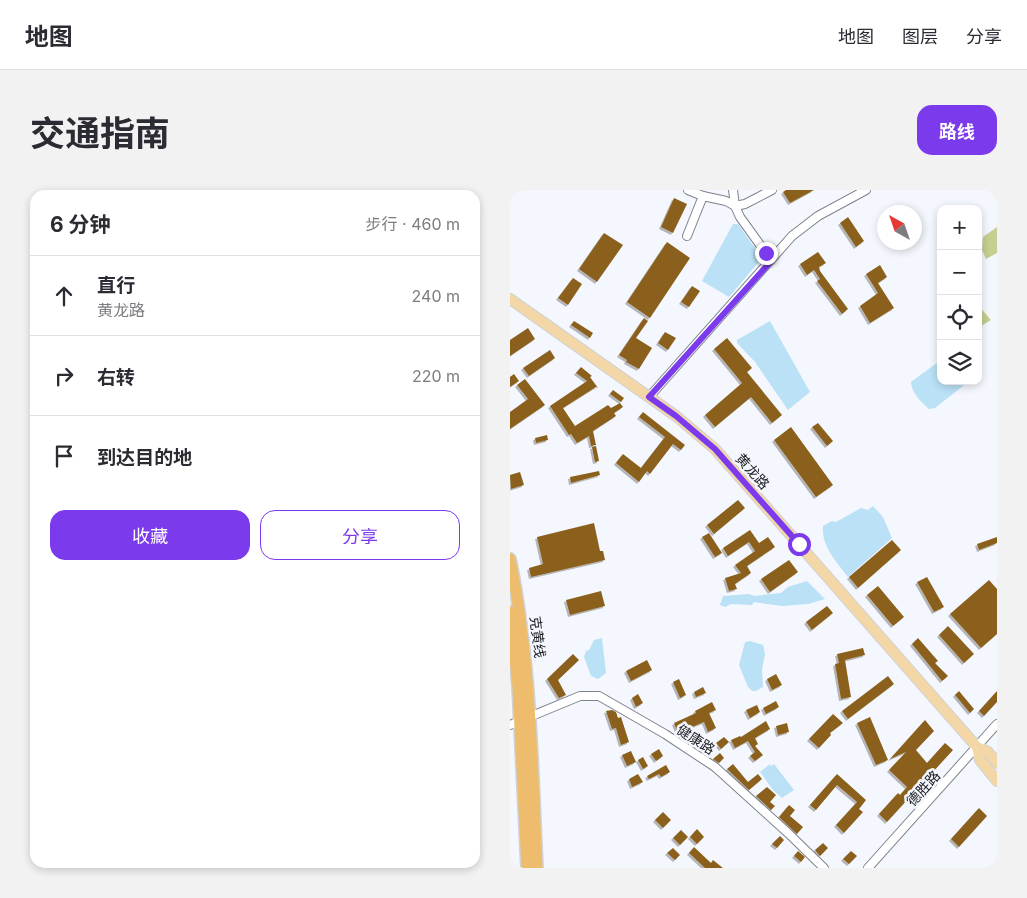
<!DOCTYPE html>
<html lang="zh">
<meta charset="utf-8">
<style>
:root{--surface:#fff;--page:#f2f2f3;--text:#2b2b33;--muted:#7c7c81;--line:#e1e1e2;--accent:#7c3aed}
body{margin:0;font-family:Inter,"Noto Sans SC",sans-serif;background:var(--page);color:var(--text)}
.controls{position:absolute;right:15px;top:15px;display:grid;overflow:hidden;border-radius:10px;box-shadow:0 2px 8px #0003}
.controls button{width:45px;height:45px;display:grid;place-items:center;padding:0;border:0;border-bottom:1px solid var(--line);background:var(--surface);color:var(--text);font:25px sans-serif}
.compass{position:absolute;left:367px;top:15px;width:45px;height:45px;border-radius:50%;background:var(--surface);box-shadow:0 2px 8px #0003;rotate:320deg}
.stop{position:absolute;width:15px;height:15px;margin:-11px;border:4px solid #7c3aed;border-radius:50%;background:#fff}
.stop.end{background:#7c3aed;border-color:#fff;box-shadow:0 1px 5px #0008}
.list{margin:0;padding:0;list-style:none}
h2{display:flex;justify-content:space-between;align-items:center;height:65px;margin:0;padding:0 20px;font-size:21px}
h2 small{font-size:16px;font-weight:400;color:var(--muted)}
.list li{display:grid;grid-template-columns:32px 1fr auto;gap:15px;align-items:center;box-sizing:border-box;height:80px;padding:0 20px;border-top:1px solid var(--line)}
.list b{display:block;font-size:19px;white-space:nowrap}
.list p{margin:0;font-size:16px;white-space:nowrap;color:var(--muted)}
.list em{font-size:16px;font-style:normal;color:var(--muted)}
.actions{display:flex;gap:10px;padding:15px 20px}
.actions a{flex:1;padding:11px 0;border:1px solid var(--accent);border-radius:15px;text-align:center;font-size:18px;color:var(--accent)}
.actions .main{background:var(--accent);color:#fff}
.icon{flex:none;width:28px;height:28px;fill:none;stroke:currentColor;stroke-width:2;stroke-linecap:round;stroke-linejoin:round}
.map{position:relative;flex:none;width:487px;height:678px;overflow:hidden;border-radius:15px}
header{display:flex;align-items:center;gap:30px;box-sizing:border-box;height:70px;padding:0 25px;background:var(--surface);border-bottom:1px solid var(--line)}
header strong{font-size:24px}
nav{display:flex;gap:28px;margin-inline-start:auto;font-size:18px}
.intro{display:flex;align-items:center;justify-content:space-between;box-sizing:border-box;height:120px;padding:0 30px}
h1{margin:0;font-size:35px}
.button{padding:12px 22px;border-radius:15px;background:var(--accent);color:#fff;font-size:18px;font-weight:700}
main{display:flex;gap:30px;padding:0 30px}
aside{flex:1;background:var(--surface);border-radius:15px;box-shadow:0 2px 8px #0003}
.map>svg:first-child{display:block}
</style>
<header>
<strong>地图</strong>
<nav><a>地图</a><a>图层</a><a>分享</a></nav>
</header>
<div class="intro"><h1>交通指南</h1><a class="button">路线</a></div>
<main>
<aside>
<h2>6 分钟<small>步行 · 460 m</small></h2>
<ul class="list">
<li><svg class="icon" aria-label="ahead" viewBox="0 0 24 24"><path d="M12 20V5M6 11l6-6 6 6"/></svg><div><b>直行</b><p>黄龙路</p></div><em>240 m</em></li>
<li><svg class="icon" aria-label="right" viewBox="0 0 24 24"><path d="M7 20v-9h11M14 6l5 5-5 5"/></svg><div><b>右转</b></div><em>220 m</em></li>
<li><svg class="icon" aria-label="arrive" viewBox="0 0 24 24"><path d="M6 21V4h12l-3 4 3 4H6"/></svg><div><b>到达目的地</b></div></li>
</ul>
<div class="actions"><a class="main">收藏</a><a>分享</a></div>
</aside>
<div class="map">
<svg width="487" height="678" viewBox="0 0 487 678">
<defs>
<filter id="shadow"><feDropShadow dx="-2" dy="2" stdDeviation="0" flood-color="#0004"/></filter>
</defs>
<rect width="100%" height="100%" fill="#f4f7fd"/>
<g fill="#c4cf90">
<path d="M487,37V63L476,69L472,60L473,47Z"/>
<path d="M468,115L481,130L468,138Z"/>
</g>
<g fill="#bae1f6">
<path d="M223,34H228L252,68L219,107L192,91Z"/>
<path d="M260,131L300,202L278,220L245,172L227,153V150Z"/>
<path d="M431,170V191L458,192L425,218L419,219C411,212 401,202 401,192Z"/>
<path d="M363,316L373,327L382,348L338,387C327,372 311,356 313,336L322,331L326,332L351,318L358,320Z"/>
<path d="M297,391L315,409L298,414L272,416L244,412L242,415L221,414L215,417L210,415L213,406L239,404L244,406L271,403L278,397Z"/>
<path d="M92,448L96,483L88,489L81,486L74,467L76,461L79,460L84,450Z"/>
<path d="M240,451L253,455L255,464L252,479L253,497L246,501H242L238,497L229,475L235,452Z"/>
<path d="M260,574L261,576L264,574L284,600L272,608L263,600L250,582Z"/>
</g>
<g fill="#8b601a" filter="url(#shadow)">
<path d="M276,0H304L280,13L273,2Z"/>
<path d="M164,8L177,14L163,43L151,37Z"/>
<path d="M338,27L354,51L346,57L330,33Z"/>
<path d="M94,43L113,55L87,92L69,79Z"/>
<path d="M157,52L180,68L140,128L117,112Z"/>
<path d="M308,62L316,73L309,77L310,81L338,119L332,124L307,91L310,89L304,80L297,85L290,74Z"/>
<path d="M370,75L377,87L368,93L384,118L360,133L350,116L368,103L356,84Z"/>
<path d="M63,88L72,94L58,115L48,108Z"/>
<path d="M182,96L190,101L179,117L171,112Z"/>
<path d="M134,128L138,131L126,148L142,158L129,179L116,172L117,170L109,165Z"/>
<path d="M64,131L83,143L80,148L61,135Z"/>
<path d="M18,138L25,149L0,166V150Z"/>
<path d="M155,142L166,148L158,160L148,153Z"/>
<path d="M217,148L242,178L237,182L272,225L262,233L241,207L205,237L195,225L232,193L204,159Z"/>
<path d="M40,160L45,168L19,186L13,178Z"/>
<path d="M71,177L82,186L80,187L88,198L86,197L53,218L65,236L98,215L101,218L110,213L113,217L104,223L106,226L83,241L86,255L81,256L79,246L67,253L61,244L59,245L40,216L77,191L66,183Z"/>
<path d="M4,184L9,191L0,197V187Z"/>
<path d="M15,189L35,215L0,239V222L18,209L7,195Z"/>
<path d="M103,200L114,208L111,212L100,204Z"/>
<path d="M133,222L175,255L171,260L163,254L140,284L137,281L129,292L106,273L113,264L131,278L155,247L129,227Z"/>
<path d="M308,233L323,251L317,256L302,237Z"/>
<path d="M281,237L323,295L306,307L264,250Z"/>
<path d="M37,245L38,250L26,253L25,248Z"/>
<path d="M86,256L89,271L85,272L82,257Z"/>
<path d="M89,281L90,285L61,293L60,287Z"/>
<path d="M10,282L14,295L1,299L0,285Z"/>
<path d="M228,310L235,318L204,344L197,335Z"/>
<path d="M84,333L90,361H93L95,370L21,387L19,378L33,374L27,347Z"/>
<path d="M240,340L249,353L258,347L265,357L237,376L241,383L225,394L227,399L219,401L215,388L231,383L225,375L245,361L239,352L218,366L213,358Z"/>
<path d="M199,343L212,363L205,367L192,347Z"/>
<path d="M487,347V353L469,360L467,354Z"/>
<path d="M382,350L391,360L348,398L339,387Z"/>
<path d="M279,370L288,382L260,402L251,389Z"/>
<path d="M417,387L434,417L424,422L407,392Z"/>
<path d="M479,390L487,399V444L471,458L440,424Z"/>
<path d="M368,396L394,427L383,436L357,405Z"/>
<path d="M91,401L95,416L60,425L56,410Z"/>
<path d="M317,416L323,423L302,440L296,432Z"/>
<path d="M438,436L464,464L454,473L429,445Z"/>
<path d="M408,448L428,471L425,473L438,486L432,491L402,454Z"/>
<path d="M353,458L355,465L335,470L341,507L331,509L325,474L329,473L327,464Z"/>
<path d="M63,464L69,470L48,490L56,505L49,508L37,489Z"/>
<path d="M137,470L142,480L121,491L116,481Z"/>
<path d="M266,484L272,495L262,500L257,489Z"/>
<path d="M378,486L384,494L338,529L332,521Z"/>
<path d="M169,489L176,505L170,508L163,492Z"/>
<path d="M193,497L196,503L186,507L184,502Z"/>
<path d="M449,501L464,519L460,523L445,505Z"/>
<path d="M487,501V512L474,526L469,521Z"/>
<path d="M128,504L133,513L126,517L122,508Z"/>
<path d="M266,511L269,517L256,524L253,518Z"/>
<path d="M202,512L206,520L199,523L206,538L198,542L194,532L168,543L164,533L186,523L185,521Z"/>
<path d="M247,515L250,522L240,528L236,520Z"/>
<path d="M102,520L106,522L108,528L111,527L119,552L111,555L106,538L102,539L96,521Z"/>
<path d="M323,524L333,533L320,543L321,545L309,558L299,549Z"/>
<path d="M360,527L378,570L366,575L347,533Z"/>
<path d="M415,530L424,541L406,560L417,573L435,553L443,560L377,632L369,624L388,603L390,605L397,597L379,580L396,562L380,569Z"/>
<path d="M256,531L260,539L245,548L248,554L245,556L253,565L245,571L240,566L245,562L238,551L225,558L221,550L230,546L231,547Z"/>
<path d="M277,533L279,542L268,545L266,536Z"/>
<path d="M214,547L219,552L211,559L206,553Z"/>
<path d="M149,559L153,566L146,571L141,564Z"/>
<path d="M121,561L126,572L117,576L112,565Z"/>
<path d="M210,563L214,568L209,573L203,569Z"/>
<path d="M133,567L138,576L133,579L128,570Z"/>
<path d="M223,574L238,592L248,584L252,589L239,600L217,579Z"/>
<path d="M156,575L160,582L151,587L149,584L139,589L137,586Z"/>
<path d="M128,584L133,592L122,597L119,589Z"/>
<path d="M327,584L356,610L349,619L353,622L334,643L326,635L347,612L327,595L306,620L300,615Z"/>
<path d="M257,597L266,605L260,612L265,616L261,620L246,606Z"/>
<path d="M279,615L285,620L280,626L293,637L287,644L269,627Z"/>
<path d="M469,618L477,626L449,657L441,649Z"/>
<path d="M153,622L161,630L153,638L145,630Z"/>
<path d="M187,639L194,647L187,654L180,647Z"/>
<path d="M171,640L178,647L170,655L163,648Z"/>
<path d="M270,646L274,650L267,658L262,654Z"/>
<path d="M313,653L318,658L310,666L305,660Z"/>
<path d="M184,657L201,673L203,670L213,678H195L179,663Z"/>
<path d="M163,658L170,665L165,670L157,663Z"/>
<path d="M288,661L295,667L291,672L284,666Z"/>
<path d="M341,661L347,666L339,674L333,669Z"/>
</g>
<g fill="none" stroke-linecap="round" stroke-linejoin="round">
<g stroke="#7e828c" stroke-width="10">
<g id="minor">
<path d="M178,0L193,6L216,11L225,16L230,27L261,70"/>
<path d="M223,0L225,16L235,14L262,0"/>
<path d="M177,46L193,6"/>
<path d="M139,207L282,46L308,26L356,0"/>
<path d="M0,535L70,506H89L155,544L205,577L278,643L314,678"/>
<path d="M358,678L487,534"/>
</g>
</g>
<g stroke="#d1d2d3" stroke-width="12">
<g id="major">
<path d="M0,109L166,226L205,259L467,557L478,562L487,573"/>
<path d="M467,557L470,570L487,591"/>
</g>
</g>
<g stroke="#d1d2d3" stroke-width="14">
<g id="highway">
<path d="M0,369C21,471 22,575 27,678"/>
<path d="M0,422L8,497L17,678"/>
</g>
</g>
<use href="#minor" stroke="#fff" stroke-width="8"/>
<use href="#major" stroke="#f4d7a7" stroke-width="10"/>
<use href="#highway" stroke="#edbc6d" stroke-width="11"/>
</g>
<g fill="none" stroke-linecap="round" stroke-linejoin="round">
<path stroke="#7c3aed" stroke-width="6" d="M256,63L262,70L139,207L166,226L205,259L289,354"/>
</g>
<g text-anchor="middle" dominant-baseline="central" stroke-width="5" stroke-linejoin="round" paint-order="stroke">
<g font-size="14" fill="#1b1d21" stroke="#f4f7fd">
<text transform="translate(243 281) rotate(48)">黄龙路</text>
<text transform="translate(28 447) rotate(83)">克黄线</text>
<text transform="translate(186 549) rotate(33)">健康路</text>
<text transform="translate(413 598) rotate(-48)">德胜路</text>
</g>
</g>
</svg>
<div class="controls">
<button>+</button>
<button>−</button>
<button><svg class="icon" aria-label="locate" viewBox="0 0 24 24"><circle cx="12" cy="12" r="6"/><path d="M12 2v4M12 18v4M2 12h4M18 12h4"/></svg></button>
<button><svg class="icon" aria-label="layers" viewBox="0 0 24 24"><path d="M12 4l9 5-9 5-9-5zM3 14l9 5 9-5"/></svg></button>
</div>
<svg class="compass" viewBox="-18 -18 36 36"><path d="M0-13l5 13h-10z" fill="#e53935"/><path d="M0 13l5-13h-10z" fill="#7c7c81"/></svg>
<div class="stop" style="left:289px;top:354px"></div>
<div class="stop end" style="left:256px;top:63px"></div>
</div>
</main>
